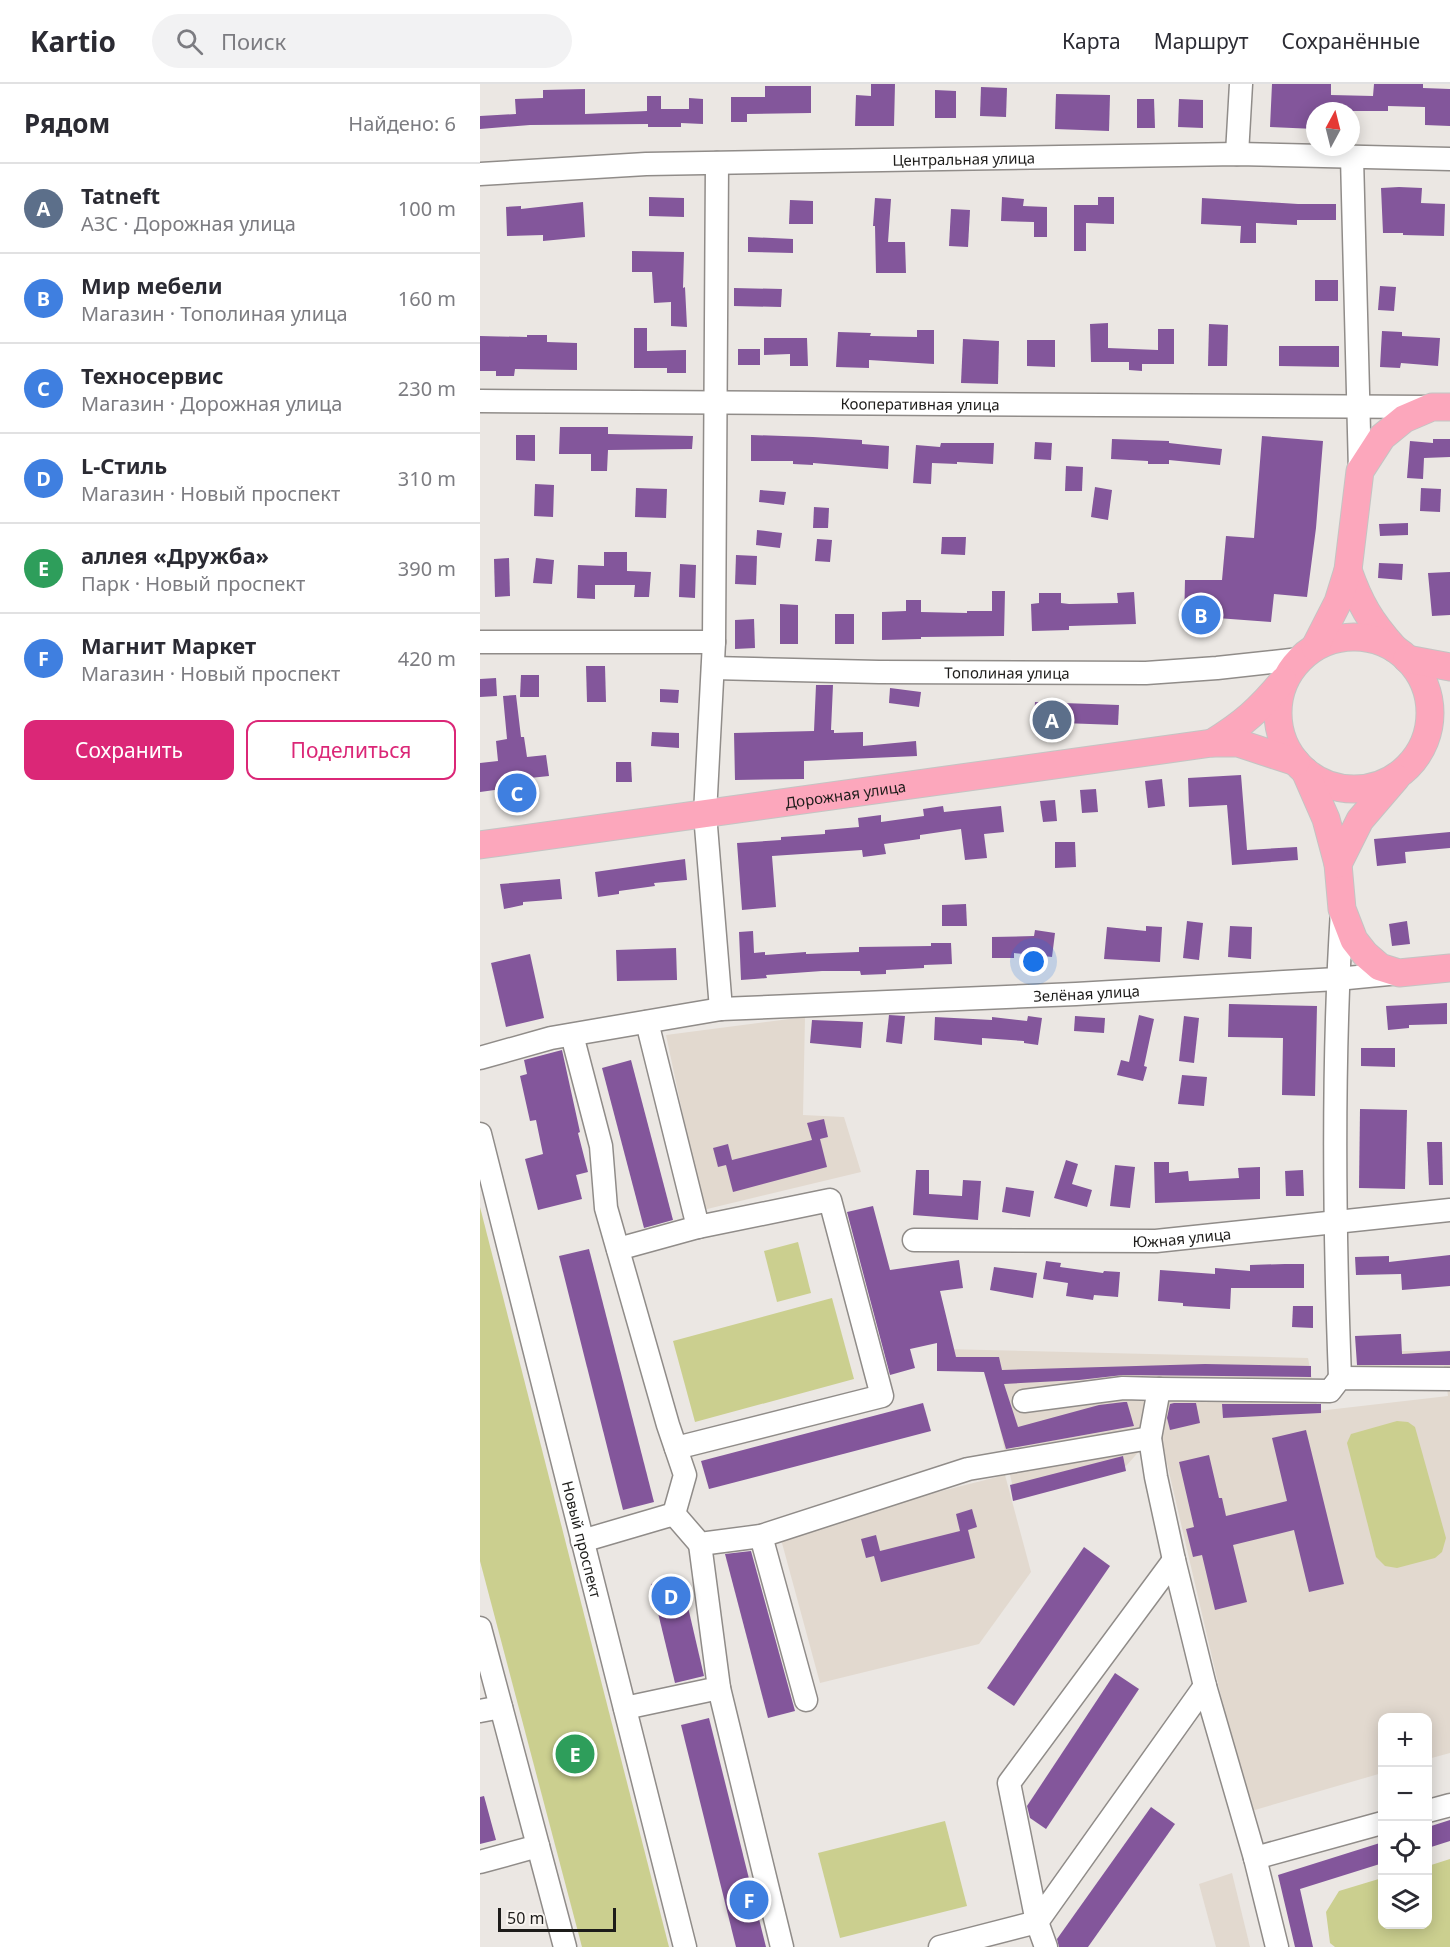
<!DOCTYPE html>
<html lang="ru">
<meta charset="utf-8">
<style>
:root{--surface:#fff;--page:#f2f2f3;--text:#2b2b33;--muted:#7c7c81;--line:#e1e1e2;--accent:#db2777}
body{margin:0;font-family:"Noto Sans",sans-serif;background:var(--page);color:var(--text)}
.controls{position:absolute;right:18px;bottom:18px;display:grid;overflow:hidden;border-radius:12px;box-shadow:0 3px 15px #0003}
.controls button{width:54px;height:54px;display:grid;place-items:center;padding:0;border:0;border-bottom:2px solid var(--line);background:var(--surface);color:var(--text);font:30px sans-serif}
.compass{position:absolute;left:826px;top:18px;width:54px;height:54px;border-radius:50%;background:var(--surface);box-shadow:0 3px 15px #0003;rotate:7deg}
.scale{position:absolute;left:18px;bottom:15px;width:118px;box-sizing:border-box;padding-left:6px;border:3px solid #1d1c1a;border-top:0;font-size:16px;line-height:21px;white-space:nowrap;color:#1d1c1a;-webkit-text-stroke:4px #f8f4f0;paint-order:stroke}
.you{position:absolute;left:554px;top:878px;width:21px;height:21px;margin:-15px;border:4px solid #fff;border-radius:50%;background:#1a73e8;box-shadow:0 0 0 9px #1a73e833}
.badge{display:grid;place-items:center;width:39px;height:39px;border-radius:50%;background:var(--accent);color:#fff;font-size:20px;font-weight:700}
.pin{position:absolute;translate:-50% -50%;border:3px solid #fff;box-shadow:0 2px 6px #0006}
.list{margin:0;padding:0;list-style:none}
h2{display:flex;justify-content:space-between;align-items:center;height:78px;margin:0;padding:0 24px;font-size:26px}
h2 small{font-size:20px;font-weight:400;color:var(--muted)}
.list li{display:grid;grid-template-columns:39px 1fr auto;gap:18px;align-items:center;box-sizing:border-box;height:90px;padding:0 24px;border-top:2px solid var(--line)}
.list b{display:block;font-size:22px;white-space:nowrap}
.list p{margin:0;font-size:20px;white-space:nowrap;color:var(--muted)}
.list em{font-size:20px;font-style:normal;color:var(--muted)}
.actions{display:flex;gap:12px;padding:18px 24px}
.actions a{flex:1;padding:14px 0;border:2px solid var(--accent);border-radius:12px;text-align:center;font-size:21px;color:var(--accent)}
.actions .main{background:var(--accent);color:#fff}
.icon{flex:none;width:33px;height:33px;fill:none;stroke:currentColor;stroke-width:2;stroke-linecap:round;stroke-linejoin:round}
.map{position:relative;flex:none;width:970px;height:1863px;overflow:hidden}
header{display:flex;align-items:center;gap:36px;box-sizing:border-box;height:84px;padding:0 30px;background:var(--surface);border-bottom:2px solid var(--line)}
header strong{font-size:28px}
nav{display:flex;gap:33px;margin-inline-start:auto;font-size:21px}
.search{width:420px;height:54px;background:var(--page);display:flex;align-items:center;gap:15px;box-sizing:border-box;padding:0 21px;border-radius:33px;color:var(--muted);font-size:22px}
main{display:flex}
aside{flex:1;background:var(--surface)}
.map>svg:first-child{display:block}
</style>
<header>
<strong>Kartio</strong>
<div class="search"><svg class="icon" aria-label="search" viewBox="0 0 24 24"><circle cx="10" cy="10" r="6"/><path d="M15 15l6 6"/></svg>Поиск</div>
<nav><a>Карта</a><a>Маршрут</a><a>Сохранённые</a></nav>
</header>
<main>
<aside>
<h2>Рядом<small>Найдено: 6</small></h2>
<ul class="list">
<li><span class="badge" style="background:#5c6f8a">A</span><div><b>Tatneft</b><p>АЗС · Дорожная улица</p></div><em>100 m</em></li>
<li><span class="badge" style="background:#3f7fe0">B</span><div><b>Мир мебели</b><p>Магазин · Тополиная улица</p></div><em>160 m</em></li>
<li><span class="badge" style="background:#3f7fe0">C</span><div><b>Техносервис</b><p>Магазин · Дорожная улица</p></div><em>230 m</em></li>
<li><span class="badge" style="background:#3f7fe0">D</span><div><b>L-Стиль</b><p>Магазин · Новый проспект</p></div><em>310 m</em></li>
<li><span class="badge" style="background:#2e9e5b">E</span><div><b>аллея «Дружба»</b><p>Парк · Новый проспект</p></div><em>390 m</em></li>
<li><span class="badge" style="background:#3f7fe0">F</span><div><b>Магнит Маркет</b><p>Магазин · Новый проспект</p></div><em>420 m</em></li>
</ul>
<div class="actions"><a class="main">Сохранить</a><a>Поделиться</a></div>
</aside>
<div class="map">
<svg width="970" height="1863" viewBox="0 0 970 1863">
<rect width="100%" height="100%" fill="#ebe7e3"/>
<g fill="#e2d9cf">
<path d="M325,933L323,1031L364,1033L381,1088L223,1126L186,951Z"/>
<path d="M463,1265L828,1274L838,1327L968,1312L964,1282L877,1283L878,1268L970,1266V1669L948,1675V1634H902V1689L768,1728L679,1345L646,1382L535,1413L507,1287L460,1282Z"/>
<path d="M525,1391L551,1488L499,1560L340,1599L299,1448Z"/>
<path d="M752,1789L770,1863H736L719,1800Z"/>
</g>
<g fill="#cbcf8f">
<path d="M0,1123L189,1863H102L0,1477Z"/>
<path d="M318,1158L331,1209L297,1218L284,1167Z"/>
<path d="M352,1214L374,1295L215,1338L193,1257Z"/>
<path d="M917,1337L928,1338L935,1343L966,1454L962,1468L955,1474L917,1484L905,1482L896,1473L867,1359L871,1350Z"/>
<path d="M465,1737L487,1822L360,1854L338,1769Z"/>
<path d="M970,1775V1863H855L850,1859L846,1828L859,1807L902,1794V1840H948V1782Z"/>
</g>
<g fill="#83569b">
<path d="M391,0H415L414,42H375L376,11L391,12Z"/>
<path d="M792,0H851V11L893,12L894,0H943V4L970,5V42L945,41V23L908,22V27H835V45L790,43Z"/>
<path d="M285,2H331V29L267,30V38H251V13H285Z"/>
<path d="M501,3L527,4L526,33L500,32Z"/>
<path d="M105,5V30L167,27V12H181V25H209V14L223,15V40L201,39V43H168V40L50,41L0,45V32L36,30L35,15L63,14V6Z"/>
<path d="M455,6L476,7V34H455Z"/>
<path d="M576,10L630,11L629,47L575,45Z"/>
<path d="M657,15H674L675,44H657Z"/>
<path d="M699,15L723,16V44L698,43Z"/>
<path d="M919,103L942,104L941,119L965,120L964,152L923,151V149H903L901,104Z"/>
<path d="M169,113L204,114V133L169,132Z"/>
<path d="M522,113L544,115L543,122L567,123V153H554V138L521,137Z"/>
<path d="M618,113H634V140L606,139V167H594V121H618Z"/>
<path d="M395,114L411,115L408,158H425L426,189H396L395,142H393Z"/>
<path d="M722,114L818,120H856V136H817V141L776,139V159H760L761,142L721,140Z"/>
<path d="M310,116L333,117V140H309Z"/>
<path d="M103,118L105,153L63,157V151L27,152L26,123L41,122V125Z"/>
<path d="M471,125L490,126L488,163L469,162Z"/>
<path d="M268,153L313,155V169L268,168Z"/>
<path d="M152,167L204,168L203,204L205,203L207,243L191,242V218L174,219L172,188H152Z"/>
<rect x="835" y="196" width="23" height="21"/>
<path d="M900,202L916,203L914,227L898,226Z"/>
<path d="M254,204L302,205L301,223L254,222Z"/>
<path d="M628,239V264L678,266V245H694V280H662V287L649,286V278H611L610,240Z"/>
<path d="M729,240L748,241L747,282H728Z"/>
<path d="M154,244H167V267L206,266V289H187V284H154Z"/>
<path d="M437,246H454V280L389,276V284L356,283L358,248L391,249L390,252L437,253Z"/>
<path d="M902,247L922,248V252L960,254L958,282L921,279L920,284L900,283Z"/>
<path d="M47,251H67V258L97,259V286L35,285L34,292H16V287H0V252L47,253Z"/>
<path d="M284,254H327L328,282H310V270L284,271Z"/>
<path d="M483,255L519,257L518,300L481,299Z"/>
<path d="M547,256H575V283L547,282Z"/>
<path d="M799,262H859V283L799,282Z"/>
<rect x="258" y="265" width="22" height="16"/>
<path d="M80,343H128V350L213,352L212,365L128,366L127,387H111V370H79Z"/>
<path d="M36,351H55V377L36,376Z"/>
<path d="M271,351L333,353L382,356V360L409,362L408,385L333,379V381L313,380V377H271Z"/>
<path d="M782,352L843,357L836,444L827,513L794,510L791,538L737,534V540H704L705,496H742L746,452L774,454Z"/>
<path d="M632,355L689,357V359L742,365L740,381L689,376V380H668V377L631,375Z"/>
<path d="M953,355H970V373L944,374L943,395L927,394L930,357L953,359Z"/>
<path d="M555,358L572,359L571,376L554,375Z"/>
<path d="M461,359H514L513,380L477,378V380L452,379L451,400L433,399L436,361L460,363Z"/>
<path d="M586,382L603,383L602,407H585Z"/>
<path d="M55,400L74,401L73,433L54,432Z"/>
<path d="M615,403L632,406L628,436L611,433Z"/>
<path d="M156,404L187,405L186,434L155,433Z"/>
<path d="M941,404L961,405L960,428L940,427Z"/>
<path d="M280,406L306,408L304,421L279,418Z"/>
<path d="M334,423L349,424L348,444H333Z"/>
<path d="M928,439V451L900,452L899,440Z"/>
<path d="M277,446L302,449L300,464L276,461Z"/>
<path d="M462,453H486L485,471L461,470Z"/>
<path d="M337,455L352,456L350,478L335,477Z"/>
<path d="M124,468H147V487L171,488L169,513H154L155,501H115V515L97,514L98,481L124,482Z"/>
<path d="M256,471L277,472L276,501L255,500Z"/>
<path d="M29,474L30,512L15,513L14,475Z"/>
<path d="M56,474L74,476L72,500L53,499Z"/>
<path d="M899,479L923,480L922,496L898,494Z"/>
<path d="M200,480L216,481L215,514L199,513Z"/>
<path d="M970,488V531L952,532L948,489Z"/>
<path d="M512,507H525L524,552L441,553V555L402,556V528L426,527V516H441V528L487,529V527H512Z"/>
<path d="M654,508L656,540L589,542V546L552,547L551,520L559,519V509H581V519L589,520L638,519L637,509Z"/>
<path d="M300,520L318,521V560H300Z"/>
<rect x="355" y="530" width="19" height="30"/>
<path d="M274,535L275,564L255,565V536Z"/>
<path d="M106,582H125L126,618H107Z"/>
<path d="M41,591H59V613H40Z"/>
<path d="M16,594L17,612L0,613V595Z"/>
<path d="M336,601H353L351,646H354V649L383,648V662L436,657L437,672L324,677V695L255,696L254,649L334,647Z"/>
<path d="M410,604L441,608L439,623L409,619Z"/>
<path d="M180,605L199,606L198,619L180,618Z"/>
<path d="M36,611L41,653H44L47,673L66,671L69,692L50,694L54,723L25,727L22,705L0,708V679L18,677L16,657L27,655L23,612Z"/>
<path d="M555,618L639,621L638,641L554,638Z"/>
<path d="M172,648L199,649V664L171,662Z"/>
<path d="M136,678H151L152,698H136Z"/>
<path d="M761,691L767,766L817,763L818,776L752,781L747,721L709,723L708,694Z"/>
<path d="M682,695L685,722L668,724L665,697Z"/>
<path d="M616,705L618,728L602,729L600,706Z"/>
<path d="M575,716L577,737L563,738L560,717Z"/>
<path d="M463,722L464,728L521,722L524,748L504,750L507,774L485,776L481,745L440,751V755L404,760L406,770L383,773L382,766L292,772L296,823L262,826L257,759L301,756V753L345,750V746L379,743L378,734L401,731V738L444,732L443,725Z"/>
<path d="M970,748V764L925,768L926,779L897,782L894,755Z"/>
<path d="M575,758H595L596,783L575,784Z"/>
<path d="M205,775L207,796L174,799L175,802L139,807V810L118,813L115,788Z"/>
<path d="M80,795L82,815L43,818V821L24,825L20,800Z"/>
<path d="M486,820L487,842H462V821Z"/>
<path d="M707,837L723,839L719,876L703,874Z"/>
<path d="M927,837L930,860L912,862L909,840Z"/>
<path d="M666,842L682,843L680,878L624,875L627,843L666,847Z"/>
<path d="M750,842L772,843L771,875L748,873Z"/>
<path d="M555,846L575,849L572,873L534,869V874H512V853L554,852Z"/>
<path d="M273,847L274,869L285,868V871L326,868V870L379,868V863L451,862V859H471L472,880L444,881V884L406,886V890L381,891L380,887H342L286,891L287,894L261,896L259,848Z"/>
<path d="M196,864L197,896L137,897L136,866Z"/>
<path d="M50,870L64,934L26,943L11,879Z"/>
<path d="M967,919V940L929,941V944L908,946L906,922Z"/>
<path d="M749,920L837,922L835,1012L802,1011L803,954L748,953Z"/>
<path d="M409,931L425,932L422,960L406,958Z"/>
<path d="M659,931L674,935L664,982L667,983L663,997L637,991L641,976L649,978Z"/>
<path d="M548,932L562,934L558,961L544,959V957L502,954V961L454,956L455,933L512,936V933L547,937Z"/>
<path d="M595,932L625,934L624,949L594,947Z"/>
<path d="M704,932L719,934L714,979L699,977Z"/>
<path d="M332,936L383,938L381,964L330,959Z"/>
<path d="M881,964H915V983L881,982Z"/>
<path d="M82,966L100,1048L98,1049L108,1088L96,1091L102,1115L58,1126L45,1075L63,1070L56,1036L50,1037L40,992L47,990L44,976Z"/>
<path d="M151,976L193,1136L164,1144L122,984Z"/>
<path d="M702,991L727,993L724,1022L698,1020Z"/>
<path d="M880,1025L927,1026L925,1105L879,1104Z"/>
<path d="M344,1035L348,1053L340,1055L347,1083L253,1108L246,1081L238,1083L233,1064L248,1060L252,1076L332,1056L327,1039Z"/>
<path d="M947,1058H962L963,1101H949Z"/>
<path d="M586,1076L598,1080L592,1100L612,1106L607,1123L574,1114Z"/>
<path d="M674,1078H689V1089L708,1087L709,1097L759,1094L758,1084L780,1083V1115L675,1119Z"/>
<path d="M635,1081L655,1083L650,1124L630,1122Z"/>
<path d="M436,1086H449V1110L482,1112L483,1096L501,1097L498,1136L433,1131Z"/>
<path d="M823,1086L824,1112H806L805,1087Z"/>
<path d="M526,1103L554,1107L550,1133L522,1128Z"/>
<path d="M393,1122L410,1186L479,1176L483,1204L460,1207L476,1273H519L522,1286L725,1280L831,1282V1293L643,1291L599,1296L524,1300L538,1343L619,1321L644,1318H647L654,1342L526,1365L504,1288L457,1287V1259L430,1265L435,1284L410,1291L367,1128Z"/>
<path d="M109,1165L174,1418L143,1426L79,1172Z"/>
<path d="M970,1171V1202L922,1206L921,1190L876,1191L875,1173L909,1172V1178Z"/>
<path d="M566,1177L581,1179L580,1183L623,1189L624,1187L640,1188L638,1213L614,1211L613,1216L586,1212L588,1199L563,1195Z"/>
<path d="M805,1180H824V1204H751L750,1225L703,1222V1219L678,1217L680,1186L735,1190V1184L770,1187V1181Z"/>
<path d="M514,1183L557,1189L553,1214L510,1206Z"/>
<path d="M813,1222H833V1244L812,1243Z"/>
<path d="M921,1250L922,1270L970,1267V1281H877L875,1252Z"/>
<path d="M443,1319L451,1347L229,1405L221,1377Z"/>
<path d="M694,1319H716L720,1339L690,1346L687,1334L690,1320Z"/>
<path d="M742,1320H841V1329L743,1334Z"/>
<path d="M826,1346L864,1500L829,1508L814,1446L753,1461L767,1518L735,1526L722,1471L713,1473L706,1445L714,1443L699,1378L729,1371L739,1414H742L746,1432L807,1417L792,1354Z"/>
<path d="M643,1372L646,1387L533,1417L530,1401Z"/>
<path d="M492,1425L497,1443L488,1446L495,1474L401,1498L394,1472L386,1474L381,1455L396,1451L400,1467L480,1447L476,1430Z"/>
<path d="M604,1463L630,1482L534,1622L507,1604Z"/>
<path d="M271,1467L315,1627L288,1634L245,1470Z"/>
<path d="M201,1493L224,1592L195,1599L171,1500Z"/>
<path d="M635,1589L659,1605L566,1745L550,1734L547,1722Z"/>
<path d="M229,1634L286,1863H256L201,1641Z"/>
<path d="M4,1712L16,1756L0,1760V1713Z"/>
<path d="M671,1723L695,1740L608,1863H579L577,1855Z"/>
<path d="M970,1736V1757L948,1764V1743Z"/>
<path d="M903,1758V1779L820,1805L833,1863H815L798,1791Z"/>
</g>
<g fill="none" stroke-linecap="round" stroke-linejoin="round">
<g stroke="#908c89" stroke-width="25">
<g id="minor">
<path d="M757,70L761,0"/>
<path d="M872,73L880,387"/>
<path d="M237,79L234,558L225,730L241,925"/>
<path id="s1" d="M0,90L166,80L757,70L970,75"/>
<path id="s2" d="M0,317L949,323"/>
<path d="M0,558H234"/>
<path id="s3" d="M233,584L399,588L666,589L737,584L820,575"/>
<path d="M167,938L218,1143L350,1116L402,1312L196,1364"/>
<path d="M92,951L121,1062L126,1124L188,1341L205,1391L194,1430"/>
<path id="s4" d="M0,974L71,954L241,925L596,910L857,895L919,889"/>
<path id="s5" d="M0,1050L205,1863"/>
<path id="s6" d="M434,1156L676,1157L970,1126"/>
<path d="M138,1165L218,1143"/>
<path d="M860,1294C854,1138 852,982 862,827"/>
<path d="M544,1317L643,1304L679,1305"/>
<path d="M281,1452L326,1616"/>
<path d="M102,1457L194,1430L220,1460L281,1452L488,1385L670,1354"/>
<path d="M694,1476L529,1699L557,1838L725,1602"/>
<path d="M0,1544L85,1863"/>
<path d="M239,1604L302,1863"/>
<path d="M145,1624L239,1604L220,1460"/>
<path d="M0,1627L21,1623"/>
<path d="M948,1727L970,1721"/>
<path d="M775,1774L902,1739"/>
<path d="M0,1778L58,1762"/>
<path d="M460,1863L557,1838L566,1863"/>
<path d="M797,1863L775,1774L725,1602L694,1476L676,1393L670,1354L679,1305L850,1307L860,1294L970,1295"/>
</g>
</g>
<g stroke="#c4c4c3" stroke-width="29">
<g id="major">
<path d="M868,486C880,520 890,537 914,564"/>
<circle cx="874" cy="629" r="76"/>
<path d="M835,563L858,518L868,486L880,387L902,353L924,335L952,323H970"/>
<path d="M927,575L970,583"/>
<path d="M732,659C763,640 780,625 803,597"/>
<path d="M825,687L846,735L858,780L862,825L874,856L885,870L900,883L919,889L970,884"/>
<path id="s7" d="M0,761L732,659H758L816,678"/>
<path d="M858,780L880,736L916,694"/>
</g>
</g>
<use href="#minor" stroke="#fff" stroke-width="22"/>
<use href="#major" stroke="#fca7bc" stroke-width="27"/>
</g>
<g text-anchor="middle" dominant-baseline="central" stroke-width="5" stroke-linejoin="round" paint-order="stroke">
<g font-size="15" fill="#1d1c1a" stroke="#f8f4f0">
<text stroke="none"><textPath href="#s1" startOffset="484">Центральная улица</textPath></text>
<text stroke="none"><textPath href="#s2" startOffset="440">Кооперативная улица</textPath></text>
<text stroke="none"><textPath href="#s3" startOffset="294">Тополиная улица</textPath></text>
<text stroke="none"><textPath href="#s7" startOffset="369">Дорожная улица</textPath></text>
<text stroke="none"><textPath href="#s4" startOffset="612">Зелёная улица</textPath></text>
<text stroke="none"><textPath href="#s6" startOffset="268">Южная улица</textPath></text>
<text stroke="none"><textPath href="#s5" startOffset="418">Новый проспект</textPath></text>
</g>
</g>
</svg>
<div class="controls">
<button>+</button>
<button>−</button>
<button><svg class="icon" aria-label="locate" viewBox="0 0 24 24"><circle cx="12" cy="12" r="6"/><path d="M12 2v4M12 18v4M2 12h4M18 12h4"/></svg></button>
<button><svg class="icon" aria-label="layers" viewBox="0 0 24 24"><path d="M12 4l9 5-9 5-9-5zM3 14l9 5 9-5"/></svg></button>
</div>
<svg class="compass" viewBox="-18 -18 36 36"><path d="M0-13l5 13h-10z" fill="#e53935"/><path d="M0 13l5-13h-10z" fill="#7c7c81"/></svg>
<div class="scale">50 m</div>
<div class="you"></div>
<div class="pin badge" style="left:572px;top:636px;background:#5c6f8a">A</div>
<div class="pin badge" style="left:721px;top:531px;background:#3f7fe0">B</div>
<div class="pin badge" style="left:37px;top:709px;background:#3f7fe0">C</div>
<div class="pin badge" style="left:191px;top:1512px;background:#3f7fe0">D</div>
<div class="pin badge" style="left:95px;top:1670px;background:#2e9e5b">E</div>
<div class="pin badge" style="left:269px;top:1816px;background:#3f7fe0">F</div>
</div>
</main>
